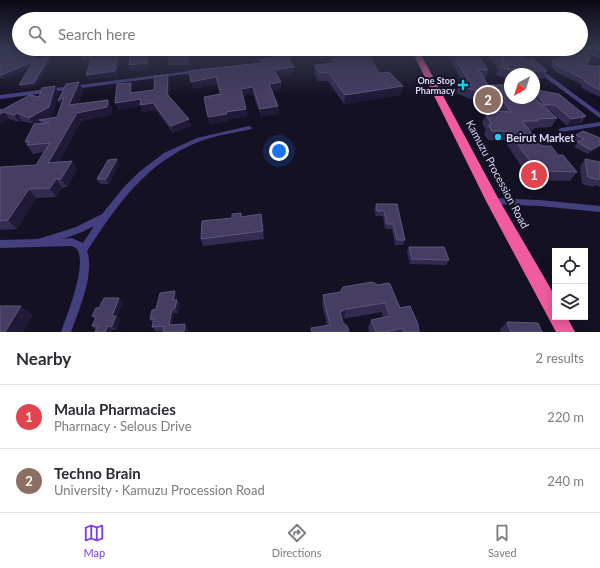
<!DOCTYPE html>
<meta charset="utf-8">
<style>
:root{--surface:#fff;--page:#f7f7f7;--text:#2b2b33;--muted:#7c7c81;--line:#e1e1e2;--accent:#7c3aed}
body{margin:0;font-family:Lato,sans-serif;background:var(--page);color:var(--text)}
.controls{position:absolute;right:12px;bottom:12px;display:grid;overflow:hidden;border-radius:0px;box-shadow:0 2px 10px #0003}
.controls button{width:36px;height:36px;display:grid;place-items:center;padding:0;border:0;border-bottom:1px solid var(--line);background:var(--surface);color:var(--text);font:20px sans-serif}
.compass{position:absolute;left:504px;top:68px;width:36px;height:36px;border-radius:50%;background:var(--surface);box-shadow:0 2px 10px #0003;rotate:219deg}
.you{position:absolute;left:279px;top:151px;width:14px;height:14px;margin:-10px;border:3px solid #fff;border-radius:50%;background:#1a73e8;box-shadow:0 0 0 6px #1a73e833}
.badge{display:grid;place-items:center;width:26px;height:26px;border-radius:50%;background:var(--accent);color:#fff;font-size:13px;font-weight:700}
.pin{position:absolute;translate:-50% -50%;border:2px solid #fff;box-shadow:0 1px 4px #0006}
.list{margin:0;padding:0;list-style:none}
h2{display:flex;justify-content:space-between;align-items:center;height:52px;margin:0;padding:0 16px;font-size:17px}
h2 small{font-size:13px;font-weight:400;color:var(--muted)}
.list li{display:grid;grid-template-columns:26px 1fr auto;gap:12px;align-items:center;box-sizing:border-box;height:64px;padding:0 16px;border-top:1px solid var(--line)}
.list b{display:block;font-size:15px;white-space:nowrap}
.list p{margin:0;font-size:13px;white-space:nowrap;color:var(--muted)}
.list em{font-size:13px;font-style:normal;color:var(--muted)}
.icon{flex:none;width:22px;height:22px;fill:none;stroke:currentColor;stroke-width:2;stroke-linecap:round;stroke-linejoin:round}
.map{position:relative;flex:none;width:600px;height:332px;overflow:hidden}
.search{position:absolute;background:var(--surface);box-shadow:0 2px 10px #0003;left:12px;right:12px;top:12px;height:44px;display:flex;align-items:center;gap:10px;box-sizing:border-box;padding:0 14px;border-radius:22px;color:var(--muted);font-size:15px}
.sheet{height:180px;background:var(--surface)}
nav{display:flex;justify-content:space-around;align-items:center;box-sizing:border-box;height:56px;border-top:1px solid var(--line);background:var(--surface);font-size:11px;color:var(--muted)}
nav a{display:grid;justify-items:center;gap:2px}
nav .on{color:var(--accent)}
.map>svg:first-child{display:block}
</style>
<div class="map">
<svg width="600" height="332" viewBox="0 0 600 332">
<rect width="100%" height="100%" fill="#151124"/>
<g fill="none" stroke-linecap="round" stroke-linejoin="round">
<g fill="#44407f" fill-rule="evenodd">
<path d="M288,49H292L294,52L293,58L277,62V60L289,56L290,52Z"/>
<path d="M511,49H515L516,51L600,113V118L512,53Z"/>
<path d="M570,49H578L600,56V58Z"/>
<path d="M198,70L200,71V72L0,99V95Z"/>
<path d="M600,122V126L561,132L558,130L561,128Z"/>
<path d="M249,126L252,128L251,129C235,133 216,135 201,141C147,161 117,205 87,251C95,273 79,310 71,332H61C67,315 86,268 78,251C77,248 74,247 71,246L0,248V240L38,239L76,227L102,214L124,187L139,172L164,153L197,138ZM94,226L83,243L72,238L63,239L82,232Z"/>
<path d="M493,198L540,200L600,206V212L540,206L493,204L490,203L489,201L490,199Z"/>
</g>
<path fill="#f15ca0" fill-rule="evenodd" d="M411,49H418L498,198L555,296V317H567L575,332H556L486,201Z"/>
</g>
<g fill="#342b51" fill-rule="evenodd">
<path d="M131,49H189L190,65H169L168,59V57L150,59L149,69L131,71L129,65Z"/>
<path d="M210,49H280V52H279V56L294,74L278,76L281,89L272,91L278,106L279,114L261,116L253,94L243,96L246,109L247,116L228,119V121L209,124L208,117L220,94L217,84L193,89L260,63V61H258L252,50L211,55Z"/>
<path d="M299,49H372V52H367L379,73L403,86L401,95L344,104L328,81H318L314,73L315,65L331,64L328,58L314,59L311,50L300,51Z"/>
<path d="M440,49H509L522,60L547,71L543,79H534V74H510V79H507L496,75L498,70L496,68L497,66L484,53L476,54L488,70L485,78H483L488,85L510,98H534V93L536,90L586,116L581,123H579L578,124L567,126L551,111H548L557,118L551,127L534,128L533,130H529L542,146L558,155L577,172L570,181L539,180L527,175L504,140H488L484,134L486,130L482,123L486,115L500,111L498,109L500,106L496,100L470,99L456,93L459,85H464L449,58H446Z"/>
<path d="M0,51L39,59L49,57L50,61L36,86L21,88L30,68L4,79L0,77Z"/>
<path d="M586,56V66H600V97L582,88L581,84L556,72L550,65L552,60Z"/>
<path d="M170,81L169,97L191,126L173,133L156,110L143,112L141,106L118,110L133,90V92L154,90Z"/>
<path d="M79,82L83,90L78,104L108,100L112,108L111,115L81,121L59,162L72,161L77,170L67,187L62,188L56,197L36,198L17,229L0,230V167L36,165L43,152L33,154L25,142L34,124L22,121L19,122L9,119L2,110L39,97L59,93L53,114L44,119L57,117L61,106L58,101ZM40,121L41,124H35Z"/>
<path d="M576,135L600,147L588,154L574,147L578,142L573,139Z"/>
<path d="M117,159L119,165L109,184H100L97,179Z"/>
<path d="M585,159L600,163V187L595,185L593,187L582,184L580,166Z"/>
<path d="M376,204H397L405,240L403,245H395L392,229H385L383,216H376L374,209Z"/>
<path d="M261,214L264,239L203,246L201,239L242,217Z"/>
<path d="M409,247L449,260L446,265L410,264L407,252Z"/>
<path d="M343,287L400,308L419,332H369L368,328L371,320L383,317L382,312L342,319L343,323L349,332H311V328L327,325L322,304L323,295L340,292Z"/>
<path d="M177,296V300L180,305L178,313H174L172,325L185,324L188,328L187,332H163V331L156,332L152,327L153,324L150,319L156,309Z"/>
<path d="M119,298L122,303L117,317L120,320L116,330H112L111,332H95L96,330L92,326L95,319L92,316L99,308Z"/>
<path d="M507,322L542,332H501L500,329Z"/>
</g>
<g fill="#201937">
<path d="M84,49L87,55L69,57L66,51Z"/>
<path d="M119,49H122L117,77L89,80L86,75Z"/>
<path d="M188,49H189L190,65L188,59Z"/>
<path d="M210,49H252V50L211,55Z"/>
<path d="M276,49H280V52H279V58L260,60V61H258L257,54Z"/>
<path d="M471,49H485L484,53L469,55Z"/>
<path d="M168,50L170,56L150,59L149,69L131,71L129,65L148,53Z"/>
<path d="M49,57L50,61L36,86L21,88L19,85Z"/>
<path d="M92,57L95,63L85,65L82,59Z"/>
<path d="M33,62L35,66L4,79L1,75Z"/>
<path d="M294,67V74L275,77L274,70Z"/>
<path d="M168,75L170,81L169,101L167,94Z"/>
<path d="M216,77L217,84L193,89L191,82Z"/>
<path d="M79,82L83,90L74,113L69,105Z"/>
<path d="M281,82V89L270,91L269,84Z"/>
<path d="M131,83L133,90V100L130,93Z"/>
<path d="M55,86L59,93L53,114L41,121L39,120L40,121L34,125L29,118Z"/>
<path d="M403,86L401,95L344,104L345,95Z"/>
<path d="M253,87V94L242,96L241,89Z"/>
<path d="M64,97L62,109L58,101Z"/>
<path d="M141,99L153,103L156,110L143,112L141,106L118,110L115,103Z"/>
<path d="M108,100L112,108L111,115L81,121L54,171L48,163L77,113Z"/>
<path d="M278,106L279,114L261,116L260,109Z"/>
<path d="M246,109L247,116L228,119V121L209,124L208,117L226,112Z"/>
<path d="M4,112L9,119L0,124V114Z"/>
<path d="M17,113L22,121L19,122L14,115Z"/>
<path d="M583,117L578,124L567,126L571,119Z"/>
<path d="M189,119L191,126L173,133L171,126Z"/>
<path d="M600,145V147L588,154L591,150Z"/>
<path d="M117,159L119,165L109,184L106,179Z"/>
<path d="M72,161L77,170L67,187L61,179Z"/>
<path d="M56,179L62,188L56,197L50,188Z"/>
<path d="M29,189L36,198L17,229L8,220Z"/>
<path d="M175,291L177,296L176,305L173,300Z"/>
<path d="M119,298L122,303L117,317L120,320L116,330L112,326V316Z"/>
<path d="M177,300L180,305L178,313L175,308Z"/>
<path d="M21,306L33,315L23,332H5Z"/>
<path d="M172,309L174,313L172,330L169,325Z"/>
<path d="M346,309L344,318L338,321L340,312Z"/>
<path d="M185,324L188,328L187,332H184Z"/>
<path d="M108,326L112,330L111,332H105Z"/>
</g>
<g fill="#463d63" stroke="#5d567b" fill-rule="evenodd">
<path d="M3,49H14L39,59L49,57L34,83L19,85L33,62L1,75H0V51Z"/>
<path d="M67,49H83L66,51Z"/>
<path d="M84,49H119L115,71L86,75L92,57L82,59Z"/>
<path d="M131,49H188V59H168V50L148,53L147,63L129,65Z"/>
<path d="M255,49H278L279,50L257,54Z"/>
<path d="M314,49H365L379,73L389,72L403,86L345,95L329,73L319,72L315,65L336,63L329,50L315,51Z"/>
<path d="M447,49H473L488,70L478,69L488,85H508L510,88V98H534L557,118L537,119L538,121H522L542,146H551L558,155H563L577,172L546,171L533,165L508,131H492L488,125H492L486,115L490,111L511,112L503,101L505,99L500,92L474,90L459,85H471L451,51H448Z"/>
<path d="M492,49H509L522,60L533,59L547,71H511L500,67L504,64L500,60H504ZM507,65H515V69L507,68Z"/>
<path d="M582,52L587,54L585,56L590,58L586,66H600V90L586,83L584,79L559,67L552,60Z"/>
<path d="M281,56L282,57H287L294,67L274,70L281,82L269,84L278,106L260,109L253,87L241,89L246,109L226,112L227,114L208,117L204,97L221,94L216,77L191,82L189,71L261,63L260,60Z"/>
<path d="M168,75L167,94L189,119L171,126L153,103L140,105L141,99L115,103L117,84L131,83L130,93L154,90L155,76Z"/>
<path d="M79,82L69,105L108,100L107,107L77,113L48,163L72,161L61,179H56L50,188L29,189L8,220L0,221V167L36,165L50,143L27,145L30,141L25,142L34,124L49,123L39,120L57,117L64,97L58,101L66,84Z"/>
<path d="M55,86L49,107L29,118L17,113L14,115L4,112L0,114V109L2,110L30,95L39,97L42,88Z"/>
<path d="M536,90L559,94L586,116H582L583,117L571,119L555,105H544Z"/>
<path d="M583,131L600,138V145L591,150L577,142L584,139L576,135Z"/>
<path d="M117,159L106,179H97L108,160Z"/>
<path d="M585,159L600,162V178H599V180L588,177Z"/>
<path d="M376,204H397L405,240H397L393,224H387L384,211H377Z"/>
<path d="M241,213V217L261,214L263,231L201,239L202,221L232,218V214Z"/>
<path d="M409,247H444L449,260L412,259Z"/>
<path d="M372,282L378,285L388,283L390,284L400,308L410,306L418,324L419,332H404L402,328L385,332H376L371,320L390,316L385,303L346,309L340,312L343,323L347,326L349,331L348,332H312L311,328L330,325L323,295L340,292L343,287Z"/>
<path d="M175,291L173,300H177L175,308L172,309L169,325L185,324L184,332H163L164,326L152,327L154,319H150L152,310L156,309L160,293Z"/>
<path d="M104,298H119L112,316H116L112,326H108L105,332H95L98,326H92L96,317L92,316L96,308H99Z"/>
<path d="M0,306H21L5,332H0Z"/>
<path d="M507,322L538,323L542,332H511Z"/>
</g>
<linearGradient id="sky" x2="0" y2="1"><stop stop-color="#0c0914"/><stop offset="0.51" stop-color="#353850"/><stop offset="1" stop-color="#353850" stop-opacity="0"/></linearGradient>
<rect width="600" height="96" fill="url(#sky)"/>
<g fill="#14d0eb" stroke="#151124" stroke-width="1.5">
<path d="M461 79h4v4h4v4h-4v4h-4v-4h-4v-4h4z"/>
<circle cx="498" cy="137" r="4"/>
</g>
<g text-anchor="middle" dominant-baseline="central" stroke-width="4" stroke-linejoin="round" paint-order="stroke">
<g font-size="9" font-weight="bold" fill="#dcd7fc" stroke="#151124" text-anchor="end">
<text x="455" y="80">One Stop<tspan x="455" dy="10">Pharmacy</tspan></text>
</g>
<g font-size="11" font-weight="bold" fill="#dcd7fc" stroke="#151124" text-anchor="start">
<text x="506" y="137">Beirut Market</text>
</g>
<g font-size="11" fill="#dcd7fc" stroke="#151124">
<text transform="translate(498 174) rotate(62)">Kamuzu Procession Road</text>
</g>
</g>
</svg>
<div class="controls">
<button><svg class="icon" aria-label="locate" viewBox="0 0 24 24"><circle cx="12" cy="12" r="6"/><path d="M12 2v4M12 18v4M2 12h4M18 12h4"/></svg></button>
<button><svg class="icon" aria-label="layers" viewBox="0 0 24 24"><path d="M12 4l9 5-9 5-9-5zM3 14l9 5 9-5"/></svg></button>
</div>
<svg class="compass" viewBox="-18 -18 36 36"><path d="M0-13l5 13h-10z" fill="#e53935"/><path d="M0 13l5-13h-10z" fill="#7c7c81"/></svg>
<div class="you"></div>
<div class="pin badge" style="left:534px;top:175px;background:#e0444e">1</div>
<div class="pin badge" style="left:488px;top:100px;background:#8d6e63">2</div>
<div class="search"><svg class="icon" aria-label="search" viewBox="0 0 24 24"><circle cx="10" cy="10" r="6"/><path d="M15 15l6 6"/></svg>Search here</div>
</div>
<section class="sheet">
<h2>Nearby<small>2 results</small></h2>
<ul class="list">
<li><span class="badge" style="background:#e0444e">1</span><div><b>Maula Pharmacies</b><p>Pharmacy · Selous Drive</p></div><em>220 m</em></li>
<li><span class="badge" style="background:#8d6e63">2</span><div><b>Techno Brain</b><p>University · Kamuzu Procession Road</p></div><em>240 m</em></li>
</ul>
</section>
<nav>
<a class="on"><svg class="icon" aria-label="map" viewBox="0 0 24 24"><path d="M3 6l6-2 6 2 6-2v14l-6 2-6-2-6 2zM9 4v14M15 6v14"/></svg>Map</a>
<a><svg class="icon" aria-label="directions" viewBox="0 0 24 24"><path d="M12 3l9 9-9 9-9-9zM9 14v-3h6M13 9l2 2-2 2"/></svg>Directions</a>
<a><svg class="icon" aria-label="saved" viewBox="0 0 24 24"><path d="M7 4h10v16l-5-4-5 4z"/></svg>Saved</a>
</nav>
